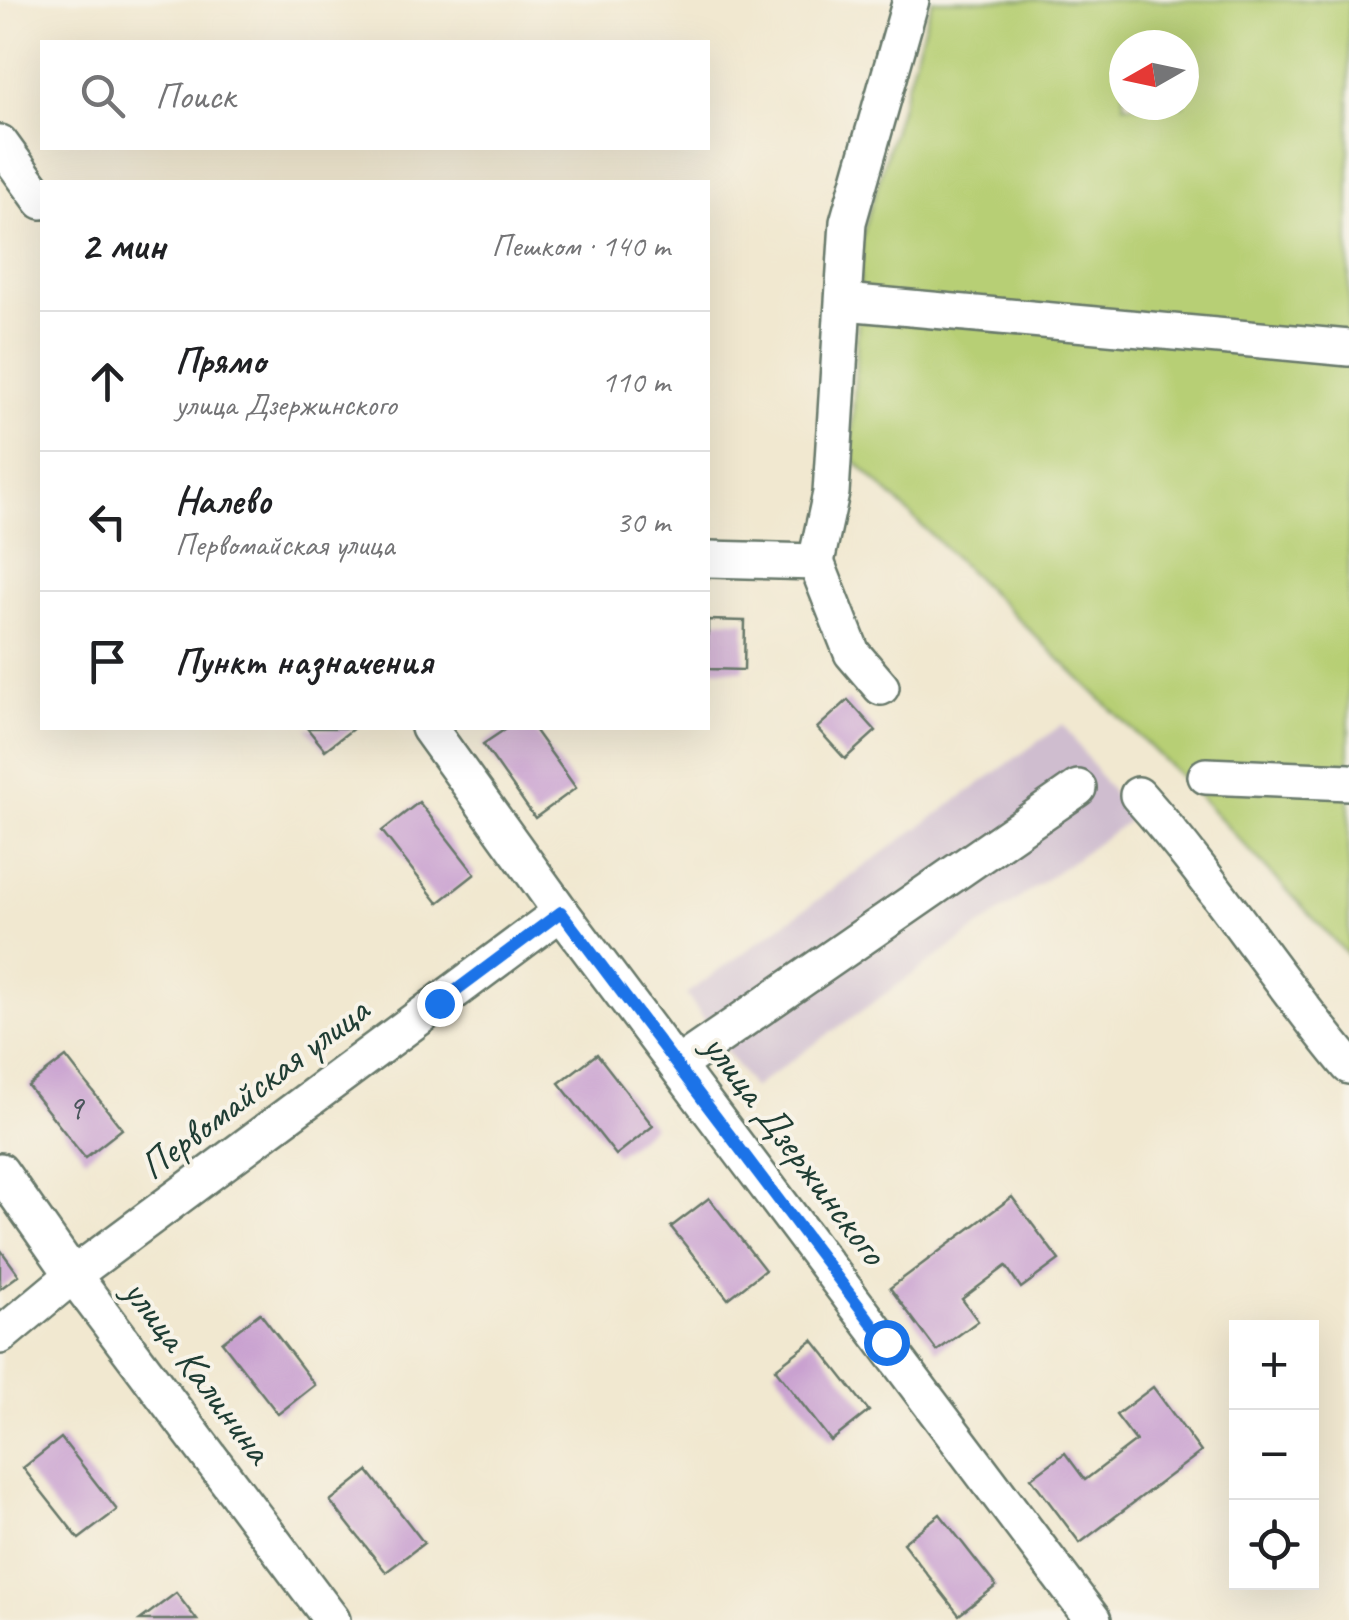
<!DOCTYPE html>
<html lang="ru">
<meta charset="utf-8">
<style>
:root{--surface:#fff;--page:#f2f2f2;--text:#202124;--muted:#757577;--line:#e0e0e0}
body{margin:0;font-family:Caveat,sans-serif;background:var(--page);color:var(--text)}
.controls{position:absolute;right:30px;bottom:30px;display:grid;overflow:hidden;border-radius:0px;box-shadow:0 10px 40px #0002}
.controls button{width:90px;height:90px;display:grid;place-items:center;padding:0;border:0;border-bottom:2px solid var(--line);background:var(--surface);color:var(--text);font:50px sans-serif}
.compass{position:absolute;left:1109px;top:30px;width:90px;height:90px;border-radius:50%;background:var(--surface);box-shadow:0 10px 40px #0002;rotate:261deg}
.stop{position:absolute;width:30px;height:30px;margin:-22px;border:8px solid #1a73e8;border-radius:50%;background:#fff}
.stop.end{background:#1a73e8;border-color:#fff;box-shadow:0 2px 10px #0008}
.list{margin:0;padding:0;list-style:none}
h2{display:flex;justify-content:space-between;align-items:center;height:130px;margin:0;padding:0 40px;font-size:42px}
h2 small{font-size:32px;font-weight:400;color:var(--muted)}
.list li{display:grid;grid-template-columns:65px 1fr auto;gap:30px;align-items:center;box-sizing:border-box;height:140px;padding:0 40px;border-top:2px solid var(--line)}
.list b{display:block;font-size:38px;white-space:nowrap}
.list p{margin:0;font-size:32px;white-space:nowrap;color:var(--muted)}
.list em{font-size:32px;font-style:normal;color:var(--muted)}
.icon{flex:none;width:55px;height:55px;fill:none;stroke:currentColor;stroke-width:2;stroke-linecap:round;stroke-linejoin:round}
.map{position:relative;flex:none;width:1349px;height:1620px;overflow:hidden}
.search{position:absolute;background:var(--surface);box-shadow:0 10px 40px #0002;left:40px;top:40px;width:670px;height:110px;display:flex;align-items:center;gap:25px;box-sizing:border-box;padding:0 35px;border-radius:0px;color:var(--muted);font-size:38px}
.panel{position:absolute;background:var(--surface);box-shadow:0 10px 40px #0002;left:40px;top:180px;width:670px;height:550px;border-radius:0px}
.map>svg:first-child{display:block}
</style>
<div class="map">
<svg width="1349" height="1620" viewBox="0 0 1349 1620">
<rect width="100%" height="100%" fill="#f7f3e8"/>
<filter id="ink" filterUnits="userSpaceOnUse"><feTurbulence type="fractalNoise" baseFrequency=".01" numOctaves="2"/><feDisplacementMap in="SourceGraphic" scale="20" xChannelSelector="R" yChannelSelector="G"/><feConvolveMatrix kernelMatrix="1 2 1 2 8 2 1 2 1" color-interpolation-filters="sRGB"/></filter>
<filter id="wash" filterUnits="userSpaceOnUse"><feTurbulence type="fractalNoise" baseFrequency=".0048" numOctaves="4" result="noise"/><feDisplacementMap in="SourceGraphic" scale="40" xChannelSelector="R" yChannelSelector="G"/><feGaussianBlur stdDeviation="2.25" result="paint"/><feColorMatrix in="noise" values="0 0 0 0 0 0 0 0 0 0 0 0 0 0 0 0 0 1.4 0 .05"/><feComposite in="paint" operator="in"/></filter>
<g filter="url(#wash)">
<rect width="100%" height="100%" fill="#f1e8d0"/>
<path fill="#cfbdcf" d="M1063,724L1131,819L753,1088L686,994Z"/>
<path fill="#b7cf74" stroke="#6b8654" stroke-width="2.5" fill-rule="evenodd" d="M932,0H1349V956L1176,772L851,457L862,237ZM1124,45H1184V105H1124Z"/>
<g id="blocks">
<g fill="#c9a1d0">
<path d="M708,620L745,621L744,670L708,669Z"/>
<path d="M848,700L876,731L845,759L817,728Z"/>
<path d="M307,728H354L325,750Z"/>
<path d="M507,728H533L576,788L535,818L483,744Z"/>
<path d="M419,802L475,874L438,903L382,831Z"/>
<path d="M597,1054L653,1126L616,1155L559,1083Z"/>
<path d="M66,1057L122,1129L85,1158L28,1086Z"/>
<path d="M1012,1197L1059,1260L1021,1288L1006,1266L962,1299L978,1321L937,1351L890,1288Z"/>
<path d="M709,1198L765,1270L728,1299L671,1227Z"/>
<path d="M0,1249L19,1275L0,1289Z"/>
<path d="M260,1313L315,1385L278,1414L222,1342Z"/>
<path d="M813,1340L869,1411L831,1441L775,1369Z"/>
<path d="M1153,1387L1201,1452L1080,1543L1031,1478L1065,1453L1085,1480L1136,1441L1116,1415Z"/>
<path d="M61,1438L117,1510L79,1539L23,1468Z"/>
<path d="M368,1471L424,1543L386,1572L330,1501Z"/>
<path d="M940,1514L996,1586L959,1615L903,1543Z"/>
<path d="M176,1593L197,1620H140Z"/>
</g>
</g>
</g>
<g filter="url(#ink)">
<use href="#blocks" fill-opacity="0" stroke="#68796b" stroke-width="2.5"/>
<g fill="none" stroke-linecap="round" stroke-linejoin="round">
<g stroke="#68796b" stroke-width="40">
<g id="minor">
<path d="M0,143L42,201"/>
<path d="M845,302L1349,348"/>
<path d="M708,559L816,562L831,493L848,222L911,0"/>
<path d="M816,562L852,653L881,687"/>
<path d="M429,728L561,912L1093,1620"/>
<path d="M1206,776L1349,782"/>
<path d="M1138,795C1215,881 1275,978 1349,1066"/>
<path d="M679,1064L1078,788"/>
<path d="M0,1171L73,1275L332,1620"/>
<path d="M0,1336L73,1275L561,912"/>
</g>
</g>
<use href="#minor" stroke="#fff" stroke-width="35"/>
</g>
</g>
<g fill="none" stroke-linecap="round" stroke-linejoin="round" filter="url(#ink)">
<path stroke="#1a73e8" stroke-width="12" d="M439,1003L561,912L886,1342"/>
</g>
<g text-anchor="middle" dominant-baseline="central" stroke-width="8" stroke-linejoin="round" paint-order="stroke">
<g font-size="35" fill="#4a565b">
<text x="75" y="1107">9</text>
</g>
<g font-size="40" fill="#1f3d34" stroke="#f7f3e8">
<text transform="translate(254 1088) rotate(-37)">Первомайская улица</text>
<text transform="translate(795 1149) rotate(53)">улица Дзержинского</text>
<text transform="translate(198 1371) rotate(53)">улица Калинина</text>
</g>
</g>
</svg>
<div class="controls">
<button>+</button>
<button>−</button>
<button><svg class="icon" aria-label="locate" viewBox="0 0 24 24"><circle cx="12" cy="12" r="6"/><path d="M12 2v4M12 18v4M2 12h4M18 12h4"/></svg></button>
</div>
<svg class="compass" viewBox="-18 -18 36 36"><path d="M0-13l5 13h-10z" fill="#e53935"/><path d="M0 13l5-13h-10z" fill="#757577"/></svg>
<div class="stop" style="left:886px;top:1342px"></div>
<div class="stop end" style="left:439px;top:1003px"></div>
<div class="search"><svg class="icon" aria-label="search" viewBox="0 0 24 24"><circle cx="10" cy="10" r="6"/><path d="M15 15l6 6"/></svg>Поиск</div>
<section class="panel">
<h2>2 мин<small>Пешком · 140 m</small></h2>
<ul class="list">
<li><svg class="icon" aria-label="ahead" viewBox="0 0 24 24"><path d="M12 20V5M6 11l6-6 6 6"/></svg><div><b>Прямо</b><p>улица Дзержинского</p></div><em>110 m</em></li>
<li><svg class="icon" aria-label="left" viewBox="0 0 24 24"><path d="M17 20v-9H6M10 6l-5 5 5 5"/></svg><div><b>Налево</b><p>Первомайская улица</p></div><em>30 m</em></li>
<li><svg class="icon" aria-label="arrive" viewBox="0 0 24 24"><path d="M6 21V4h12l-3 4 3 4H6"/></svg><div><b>Пункт назначения</b></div></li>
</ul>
</section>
</div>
